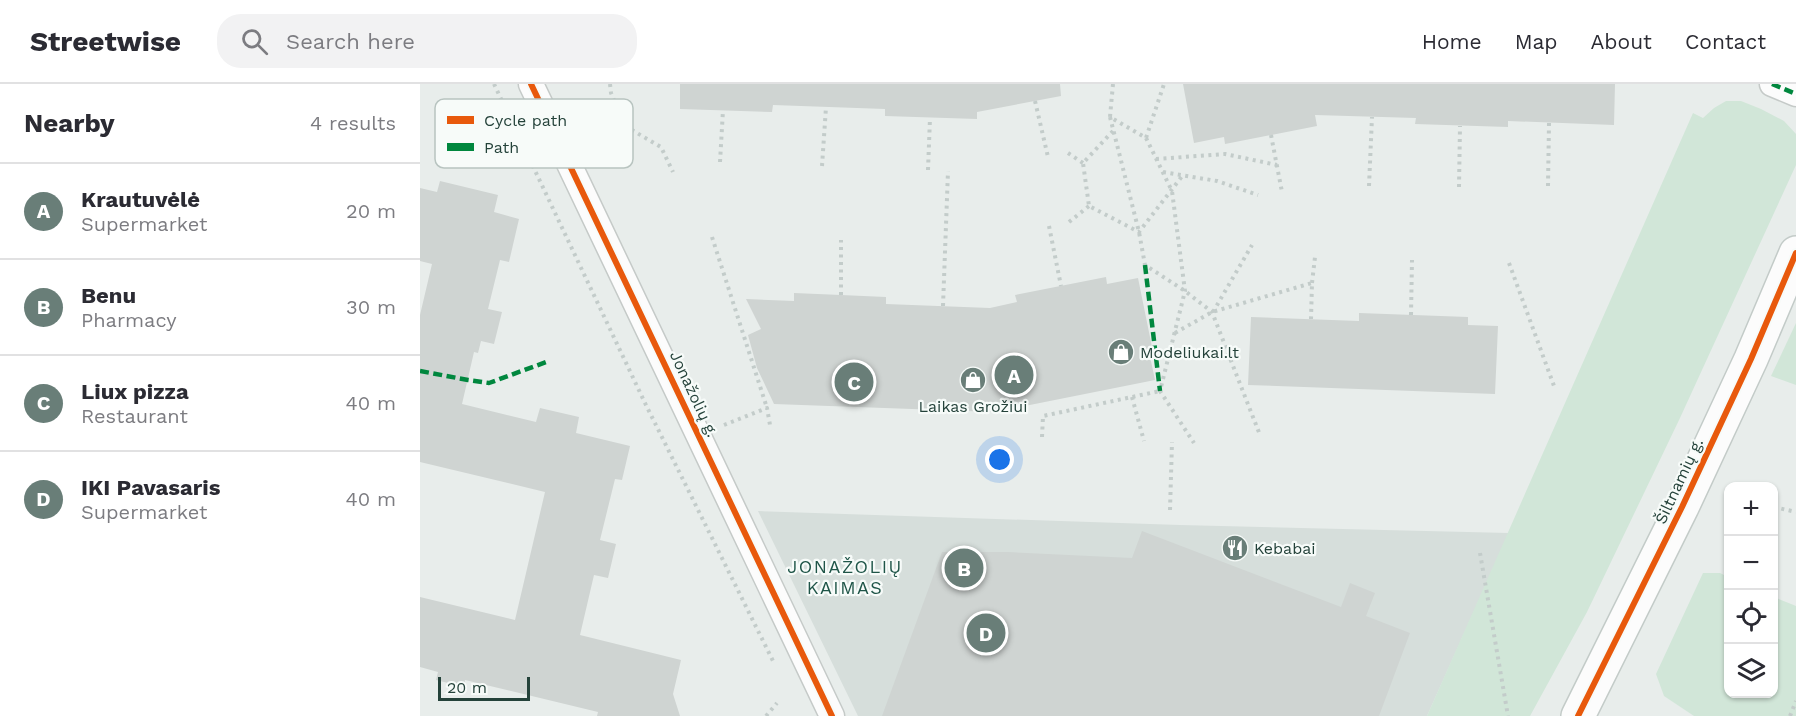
<!DOCTYPE html>
<meta charset="utf-8">
<style>
:root{--surface:#fff;--page:#f2f2f3;--text:#2b2b33;--muted:#7c7c81;--line:#e1e1e2;--accent:#697e78}
body{margin:0;font-family:"Work Sans",sans-serif;background:var(--page);color:var(--text)}
.controls{position:absolute;right:18px;bottom:18px;display:grid;overflow:hidden;border-radius:12px;box-shadow:0 2px 4px #0004}
.controls button{width:54px;height:54px;display:grid;place-items:center;padding:0;border:0;border-bottom:2px solid var(--line);background:var(--surface);color:var(--text);font:30px sans-serif}
.scale{position:absolute;left:18px;bottom:15px;width:92px;box-sizing:border-box;padding-left:6px;border:3px solid #24423a;border-top:0;font-size:16px;line-height:21px;white-space:nowrap;color:#24423a;-webkit-text-stroke:4px #f7fbf9;paint-order:stroke}
.you{position:absolute;left:580px;top:376px;width:21px;height:21px;margin:-15px;border:4px solid #fff;border-radius:50%;background:#1a73e8;box-shadow:0 0 0 9px #1a73e833}
.badge{display:grid;place-items:center;width:39px;height:39px;border-radius:50%;background:var(--accent);color:#fff;font-size:20px;font-weight:700}
.pin{position:absolute;translate:-50% -50%;border:3px solid #fff;box-shadow:0 2px 6px #0006}
.list{margin:0;padding:0;list-style:none}
h2{display:flex;justify-content:space-between;align-items:center;height:78px;margin:0;padding:0 24px;font-size:26px}
h2 small{font-size:20px;font-weight:400;color:var(--muted)}
.list li{display:grid;grid-template-columns:39px 1fr auto;gap:18px;align-items:center;box-sizing:border-box;height:96px;padding:0 24px;border-top:2px solid var(--line)}
.list b{display:block;font-size:22px;white-space:nowrap}
.list p{margin:0;font-size:20px;white-space:nowrap;color:var(--muted)}
.list em{font-size:20px;font-style:normal;color:var(--muted)}
.icon{flex:none;width:33px;height:33px;fill:none;stroke:currentColor;stroke-width:2;stroke-linecap:round;stroke-linejoin:round}
.map{position:relative;flex:none;width:1376px;height:632px;overflow:hidden}
header{display:flex;align-items:center;gap:36px;box-sizing:border-box;height:84px;padding:0 30px;background:var(--surface);border-bottom:2px solid var(--line)}
header strong{font-size:28px}
nav{display:flex;gap:33px;margin-inline-start:auto;font-size:21px}
.search{width:420px;height:54px;background:var(--page);display:flex;align-items:center;gap:15px;box-sizing:border-box;padding:0 21px;border-radius:24px;color:var(--muted);font-size:22px}
main{display:flex}
aside{flex:1;background:var(--surface)}
.map>svg:first-child{display:block}
</style>
<header>
<strong>Streetwise</strong>
<div class="search"><svg class="icon" aria-label="search" viewBox="0 0 24 24"><circle cx="10" cy="10" r="6"/><path d="M15 15l6 6"/></svg>Search here</div>
<nav><a>Home</a><a>Map</a><a>About</a><a>Contact</a></nav>
</header>
<main>
<aside>
<h2>Nearby<small>4 results</small></h2>
<ul class="list">
<li><span class="badge">A</span><div><b>Krautuvėlė</b><p>Supermarket</p></div><em>20 m</em></li>
<li><span class="badge">B</span><div><b>Benu</b><p>Pharmacy</p></div><em>30 m</em></li>
<li><span class="badge">C</span><div><b>Liux pizza</b><p>Restaurant</p></div><em>40 m</em></li>
<li><span class="badge">D</span><div><b>IKI Pavasaris</b><p>Supermarket</p></div><em>40 m</em></li>
</ul>
</aside>
<div class="map">
<svg width="1376" height="632" viewBox="0 0 1376 632">
<rect width="100%" height="100%" fill="#e8edeb"/>
<path fill="#d6dedb" d="M338,427L760,441L1089,449L1007,632H438Z"/>
<g fill="#d1e6d8">
<path d="M1306,17H1321L1341,25L1364,37L1376,50V81L1260,334L1167,528L1110,632H1007L1273,29L1283,34L1294,24Z"/>
<path d="M1376,239V301L1351,292Z"/>
<path d="M1283,489H1300L1308,493V610H1354V513L1376,522V632H1274L1244,612L1236,590Z"/>
</g>
<g fill="#cfd4d2">
<path d="M260,0H640L641,12L557,28V35L465,32V25L353,21L352,28L260,25Z"/>
<path d="M763,0H1195L1194,41L1088,37V43L995,40L996,34L895,31L897,42L805,60L804,53L774,59Z"/>
<path d="M20,97L78,111L74,128L99,135L89,178L80,176L68,225L82,228L74,260L61,257L58,269L54,268L42,320L116,338L120,324L159,333L156,349L210,362L202,396L195,395L180,456L196,460L188,494L174,491L160,551L261,576L253,610L260,632H177L178,628L45,596L44,603L16,596L18,588L0,583V513L95,536L125,408L0,378V231L12,180L0,177V104L17,108Z"/>
<path d="M686,193L687,200L718,194L732,263H728L735,296L575,328L354,320L337,284L328,251L341,245L326,215L374,217V209L421,211L466,213V220L570,224L597,218L595,211Z"/>
<path d="M939,229L1048,233V241L1078,242L1075,310L828,301L831,233L939,237Z"/>
<path d="M722,447L921,523L930,499L955,509L946,532L990,549L959,632H462L522,468H588L712,474Z"/>
</g>
<g fill="none" stroke-linecap="round" stroke-linejoin="round">
<g stroke="#c5cac8" stroke-width="27">
<g id="street">
<path d="M111,0L412,632"/>
<path d="M1352,0L1376,10"/>
</g>
</g>
<g stroke="#c3cbc8" stroke-width="36">
<path id="secondary" d="M1158,632L1262,423L1331,275L1376,169"/>
</g>
<g stroke="#c3ccca" stroke-width="4" stroke-dasharray="3 4.5" stroke-linecap="butt">
<path d="M74,0L225,319L353,577"/>
<path d="M190,0L191,9L205,42L241,63L253,88"/>
<path d="M693,0L690,33L726,54L744,0"/>
<path d="M615,17L628,73"/>
<path d="M690,33L719,148L725,181L765,207L792,228L840,351"/>
<path d="M693,47L663,79L669,122L719,148L763,91"/>
<path d="M851,51L862,108"/>
<path d="M726,54L752,107L765,207L740,307L774,359"/>
<path d="M648,69L663,79"/>
<path d="M736,75L805,70L857,81"/>
<path d="M300,78L303,26"/>
<path d="M402,82L406,23"/>
<path d="M508,86L510,34"/>
<path d="M743,88L797,97L838,111"/>
<path d="M949,102L952,33"/>
<path d="M1128,102L1129,39"/>
<path d="M1039,103L1040,42"/>
<path d="M649,138L669,122"/>
<path d="M629,142L641,202"/>
<path d="M292,153L347,324"/>
<path d="M1089,179L1134,302"/>
<path d="M892,199L895,173"/>
<path d="M421,211V156"/>
<path d="M523,222L528,87"/>
<path d="M793,228L832,161"/>
<path d="M991,231L992,176"/>
<path d="M755,249L792,228L892,199L891,235"/>
<path d="M712,313L724,357"/>
<path d="M304,341L347,324L350,341"/>
<path d="M622,353L623,332L740,307"/>
<path d="M1354,423L1376,428"/>
<path d="M750,426L752,358"/>
<path d="M1060,469L1088,632"/>
<path d="M346,632L357,619"/>
<path d="M1370,632L1376,617"/>
</g>
<use href="#street" stroke="#fcfcfc" stroke-width="24"/>
<use href="#secondary" stroke="#fcfcfc" stroke-width="33"/>
<g stroke="#00873e" stroke-width="4.5" stroke-dasharray="9 4.5" stroke-linecap="butt">
<path d="M1352,0L1376,10"/>
<path d="M725,181L740,307"/>
<path d="M0,287L48,296L69,299L129,277"/>
</g>
<g stroke="#f7fbf9" stroke-width="10">
<g id="cycleway">
<path d="M111,0L412,632"/>
<path d="M1158,632L1262,423L1331,275L1376,169"/>
</g>
</g>
<use href="#cycleway" stroke="#e8590c" stroke-width="6"/>
</g>
<defs>
<g id="shop-disc" transform="scale(1.35)"><circle r="9.5" fill="#697e78" stroke="#f7fbf9"/><path d="M-5-2.5h2.3a2.7 3.5 0 0 1 5.4 0H5L5.5 6h-11ZM-1.5-2.5h3a1.5 2.3 0 0 0-3 0Z" fill="#fff"/></g>
<g id="restaurant-disc" transform="scale(1.35)"><circle r="9.5" fill="#697e78" stroke="#f7fbf9"/><path d="M-5-6h1v4h1v-4h1v4h1v-4h1v5L-1.5 .5V6h-2V.5L-5-1ZM5-6V6H3V1.5H1.5Q1.5-4 5-6Z" fill="#fff"/></g>
</defs>
<g fill-rule="evenodd">
<use href="#shop-disc" x="701" y="268"/>
<use href="#shop-disc" x="553" y="296"/>
<use href="#restaurant-disc" x="815" y="464"/>
</g>
<g text-anchor="middle" dominant-baseline="central" stroke-width="4.5" stroke-linejoin="round" paint-order="stroke">
<g font-size="16" fill="#24423a" stroke="#f7fbf9" text-anchor="start">
<text x="720" y="268">Modeliukai.lt</text>
<text x="553" y="322" text-anchor="middle">Laikas Grožiui</text>
<text x="834" y="464">Kebabai</text>
</g>
<g font-size="16" fill="#24423a" stroke="#f7fbf9">
<text transform="translate(274 310) rotate(65)">Jonažolių g.</text>
<text transform="translate(1259 397) rotate(-65)">Šiltnamių g.</text>
</g>
<g font-size="18" letter-spacing="1.5" fill="#1f5548" stroke="#f7fbf9">
<text x="425" y="482">JONAŽOLIŲ<tspan x="425" dy="21">KAIMAS</tspan></text>
</g>
</g>
<rect x="15" y="15" width="198" height="69" rx="9" fill="#f7fbf9" stroke="#b8c4c0" stroke-width="1.5"/>
<rect x="27" y="32" width="27" height="8" fill="#e8590c"/>
<rect x="27" y="59" width="27" height="8" fill="#00873e"/>
<g font-size="16" fill="#24423a">
<text x="64" y="42">Cycle path</text>
<text x="64" y="69">Path</text>
</g>
</svg>
<div class="controls">
<button>+</button>
<button>−</button>
<button><svg class="icon" aria-label="locate" viewBox="0 0 24 24"><circle cx="12" cy="12" r="6"/><path d="M12 2v4M12 18v4M2 12h4M18 12h4"/></svg></button>
<button><svg class="icon" aria-label="layers" viewBox="0 0 24 24"><path d="M12 4l9 5-9 5-9-5zM3 14l9 5 9-5"/></svg></button>
</div>
<div class="scale">20 m</div>
<div class="you"></div>
<div class="pin badge" style="left:594px;top:291px">A</div>
<div class="pin badge" style="left:544px;top:484px">B</div>
<div class="pin badge" style="left:434px;top:298px">C</div>
<div class="pin badge" style="left:566px;top:549px">D</div>
</div>
</main>
